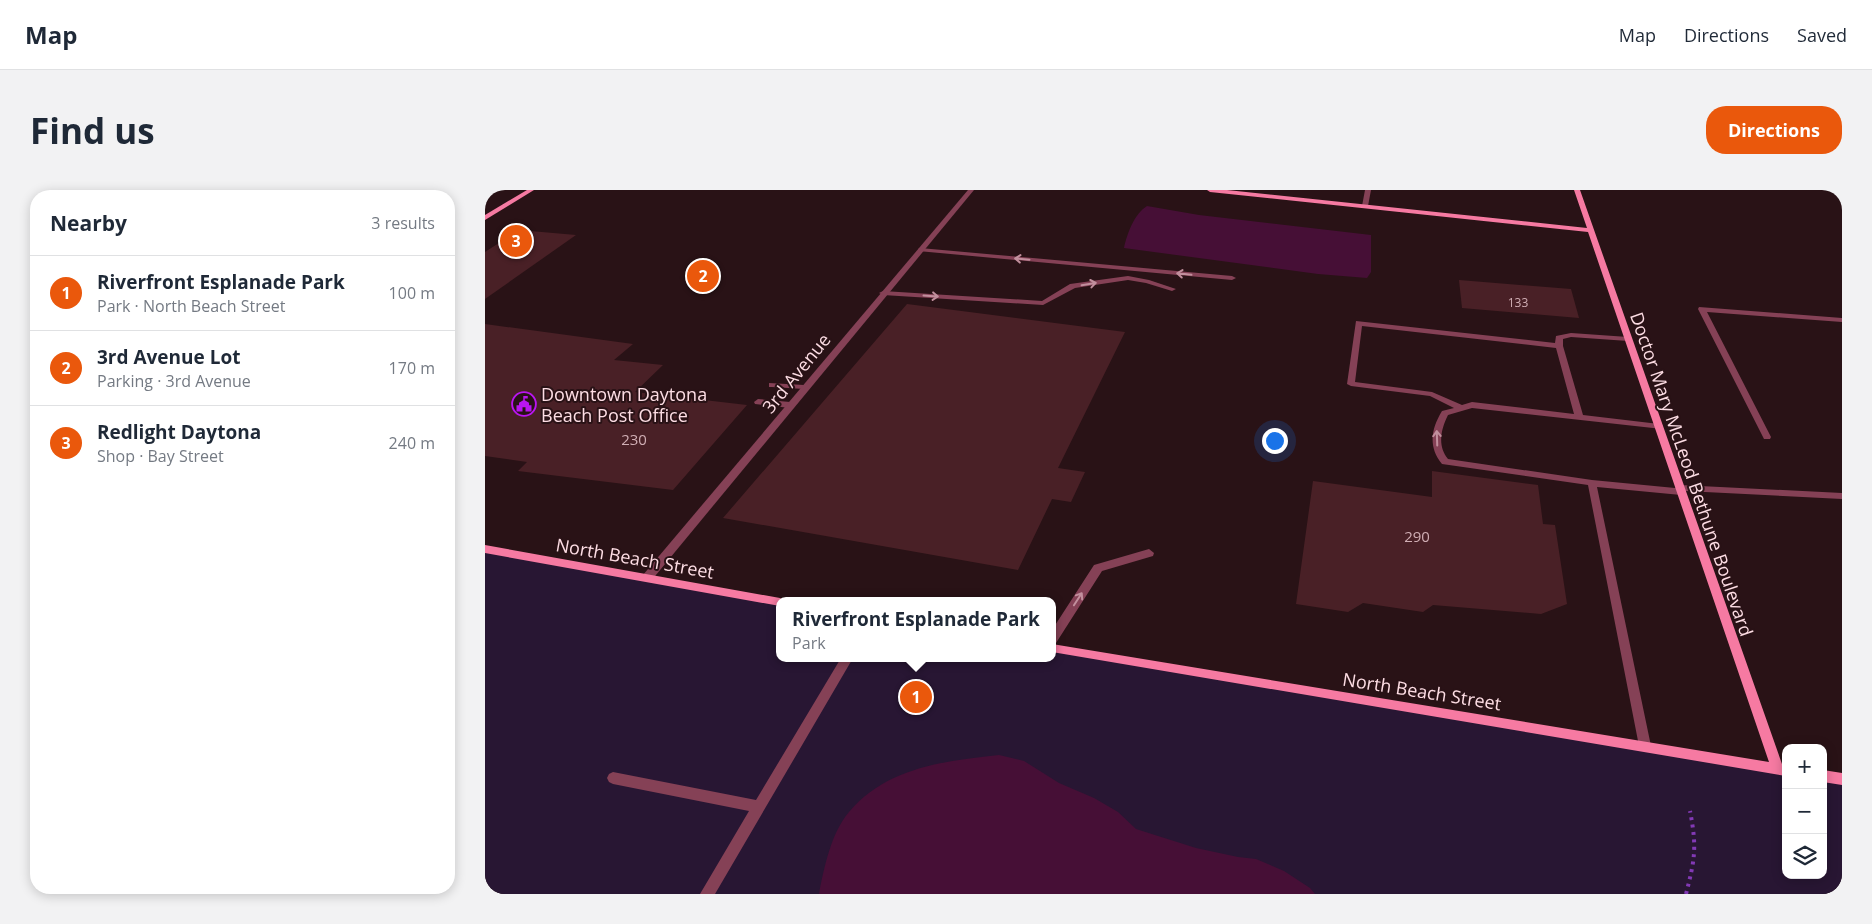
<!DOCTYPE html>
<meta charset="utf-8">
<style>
:root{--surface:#fff;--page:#f2f2f3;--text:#1f2937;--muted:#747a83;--line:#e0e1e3;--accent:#ea580c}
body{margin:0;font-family:"Open Sans",sans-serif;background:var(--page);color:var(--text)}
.controls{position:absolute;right:15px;bottom:15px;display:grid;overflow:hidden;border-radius:10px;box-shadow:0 2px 12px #0003}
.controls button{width:45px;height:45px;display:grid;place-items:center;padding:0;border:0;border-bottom:1px solid var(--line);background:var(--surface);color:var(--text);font:25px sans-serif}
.you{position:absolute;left:789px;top:250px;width:18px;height:18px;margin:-12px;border:4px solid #fff;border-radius:50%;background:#1a73e8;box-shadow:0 0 0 8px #1a73e833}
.badge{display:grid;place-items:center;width:32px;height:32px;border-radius:50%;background:var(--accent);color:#fff;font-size:16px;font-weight:700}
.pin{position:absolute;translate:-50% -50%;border:2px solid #fff;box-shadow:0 1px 5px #0006}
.popup{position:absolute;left:291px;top:407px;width:280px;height:65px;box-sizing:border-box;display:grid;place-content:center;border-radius:10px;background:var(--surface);filter:drop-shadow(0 1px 4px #0005);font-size:16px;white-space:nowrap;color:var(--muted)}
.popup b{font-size:19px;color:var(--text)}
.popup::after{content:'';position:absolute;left:50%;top:100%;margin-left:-10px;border:10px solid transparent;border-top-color:var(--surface)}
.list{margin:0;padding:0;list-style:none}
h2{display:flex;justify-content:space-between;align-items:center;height:65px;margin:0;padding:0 20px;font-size:21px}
h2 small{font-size:16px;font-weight:400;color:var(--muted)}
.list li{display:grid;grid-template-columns:32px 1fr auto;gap:15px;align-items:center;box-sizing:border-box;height:75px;padding:0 20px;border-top:1px solid var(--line)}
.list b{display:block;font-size:19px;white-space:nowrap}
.list p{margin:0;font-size:16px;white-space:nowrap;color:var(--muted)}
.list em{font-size:16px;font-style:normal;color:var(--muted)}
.icon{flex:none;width:28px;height:28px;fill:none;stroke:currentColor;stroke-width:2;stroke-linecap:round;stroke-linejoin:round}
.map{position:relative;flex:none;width:1357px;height:704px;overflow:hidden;border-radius:20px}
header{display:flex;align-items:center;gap:30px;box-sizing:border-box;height:70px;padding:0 25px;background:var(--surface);border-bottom:1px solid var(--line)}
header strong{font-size:24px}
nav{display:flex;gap:28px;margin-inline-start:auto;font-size:18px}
.intro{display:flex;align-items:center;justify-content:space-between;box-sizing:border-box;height:120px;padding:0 30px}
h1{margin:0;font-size:35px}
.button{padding:12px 22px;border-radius:20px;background:var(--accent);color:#fff;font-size:18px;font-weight:700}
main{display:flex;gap:30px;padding:0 30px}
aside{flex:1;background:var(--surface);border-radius:20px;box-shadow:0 2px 12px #0003}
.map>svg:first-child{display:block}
</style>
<header>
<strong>Map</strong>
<nav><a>Map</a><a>Directions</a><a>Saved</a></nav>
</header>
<div class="intro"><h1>Find us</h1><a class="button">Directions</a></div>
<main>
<aside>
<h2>Nearby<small>3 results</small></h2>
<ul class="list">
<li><span class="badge">1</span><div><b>Riverfront Esplanade Park</b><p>Park · North Beach Street</p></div><em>100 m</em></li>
<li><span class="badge">2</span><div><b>3rd Avenue Lot</b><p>Parking · 3rd Avenue</p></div><em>170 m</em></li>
<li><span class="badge">3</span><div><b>Redlight Daytona</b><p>Shop · Bay Street</p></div><em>240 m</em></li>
</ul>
</aside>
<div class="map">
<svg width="1357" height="704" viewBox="0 0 1357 704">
<rect width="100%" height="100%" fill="#291216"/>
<path fill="#281633" d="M0,359L295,412V468H567V458L1301,580V685H1338V586L1357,589V704H0Z"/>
<g fill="#460f36">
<path d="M662,16L714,25L886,45V82L882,88L833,84L639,58C642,44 649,24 662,16Z"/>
<path d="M514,565L539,571L574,593L609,608L633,622L651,639L711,658L753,667L771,669L799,681L825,698L830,704H334C339,678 346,643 364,622C402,577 460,571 514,565Z"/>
</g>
<g fill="#492026">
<path d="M34,40L91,45L0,109V62Z"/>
<path d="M974,90L1086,99L1094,128L977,118Z"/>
<path d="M422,114L640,142L573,278L600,282L586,312L567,309L533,380L238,328Z"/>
<path d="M0,134L148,154L129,170L178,175L150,202L262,215L188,300L33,281L42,272L0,266Z"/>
<path d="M947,281L1053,295L1058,334L1070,335L1082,414L1056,424L948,415L938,422L878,413L863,422L811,414L828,291L947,307Z"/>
</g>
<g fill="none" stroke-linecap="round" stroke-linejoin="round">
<path stroke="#8239b5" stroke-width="4" stroke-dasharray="3 4.5" stroke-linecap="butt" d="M1201,704C1210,669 1212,657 1205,621"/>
<g fill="#854156" fill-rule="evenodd">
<path d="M880,0H886L883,16L880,18L877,16Z"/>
<path d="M435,58L747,86L751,88L747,90L433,61V59Z"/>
<path d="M643,86L664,90L691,99L687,101L661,93L643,90L590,98L558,115L398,105L394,103L398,101L557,111L585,94Z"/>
<path d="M1214,117L1357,128V132L1222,122L1286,247L1285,249H1279L1278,247L1213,119Z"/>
<path d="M871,131L1070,153L1071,146L1086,143L1143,147L1147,149L1143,151L1086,147L1078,149V156L1098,225L1174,234L1177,235L1178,237L1177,239L987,218L963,225C956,239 952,256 963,269L1107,290L1190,298L1192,296L1195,295L1357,303V309L1200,301L1199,304L1196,305L1112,297L1166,556L1164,560L1160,561L1156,560L1154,556L1103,295L957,274C943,257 946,239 957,221L969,218L945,206L866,196L862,194ZM877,136L1071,158L1089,224L987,212L977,215L947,202L870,192Z"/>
<path d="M284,193L319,195L323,197L319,199L287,197H284Z"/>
<path d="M273,209L305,212L309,215L305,218L270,214L269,212Z"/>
<path d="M664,359L669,363L668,366L617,381L571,453L567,454V440L609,375Z"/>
<path d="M356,468H368L230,704H215L264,621L128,594L124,592L122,588L124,584L128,582L271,610Z"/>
</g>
<path fill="#854156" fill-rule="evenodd" d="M483,0H489L166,391H158L157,388L158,385Z"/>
<g fill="#f67aa2" fill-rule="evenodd">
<path d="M42,0H49L0,30V25Z"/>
<path d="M722,0H742L1102,38L1089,0H1095L1297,574H1301V586L567,462V454L1284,572L1103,42L725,2Z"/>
<path d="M0,355L295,408L300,411H295V416L0,363Z"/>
<path d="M1338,580L1357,583V595L1338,592Z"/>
</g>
</g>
<defs><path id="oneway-shaft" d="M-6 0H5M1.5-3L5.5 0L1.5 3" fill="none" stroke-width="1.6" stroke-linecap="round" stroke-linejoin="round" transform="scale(1.25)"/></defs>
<g stroke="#c18f9d">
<use href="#oneway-shaft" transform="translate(537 69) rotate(-175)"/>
<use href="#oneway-shaft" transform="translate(699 84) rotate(-174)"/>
<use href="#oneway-shaft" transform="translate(604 94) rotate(-9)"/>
<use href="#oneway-shaft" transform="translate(446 106) rotate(4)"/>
<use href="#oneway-shaft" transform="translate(952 248) rotate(-92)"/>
<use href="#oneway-shaft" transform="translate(593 409) rotate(-57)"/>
</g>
<defs>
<g id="civic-ring" transform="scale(1.25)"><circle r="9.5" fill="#291216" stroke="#ba15f0" stroke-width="1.5"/><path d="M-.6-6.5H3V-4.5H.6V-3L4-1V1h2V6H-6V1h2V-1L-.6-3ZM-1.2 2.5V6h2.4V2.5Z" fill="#ba15f0"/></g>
</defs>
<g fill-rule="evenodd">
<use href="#civic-ring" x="39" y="214"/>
</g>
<g text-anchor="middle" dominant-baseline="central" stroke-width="4" stroke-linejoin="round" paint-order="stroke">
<g font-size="12" fill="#d0aeb4">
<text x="1033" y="112">133</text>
</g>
<g font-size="15" fill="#d0aeb4">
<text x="149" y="249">230</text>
<text x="932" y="346">290</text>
</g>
<g font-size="18" fill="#fddde4" stroke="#291216">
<text transform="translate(311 183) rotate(-51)">3rd Avenue</text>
<text transform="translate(1207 284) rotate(71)">Doctor Mary McLeod Bethune Boulevard</text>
<text transform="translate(150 368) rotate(10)">North Beach Street</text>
<text transform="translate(937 501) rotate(9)">North Beach Street</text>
</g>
<g font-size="18" fill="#fddde4" stroke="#291216" text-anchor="start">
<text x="56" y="204">Downtown Daytona<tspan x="56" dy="21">Beach Post Office</tspan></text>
</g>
</g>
</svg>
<div class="controls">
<button>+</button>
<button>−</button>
<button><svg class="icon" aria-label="layers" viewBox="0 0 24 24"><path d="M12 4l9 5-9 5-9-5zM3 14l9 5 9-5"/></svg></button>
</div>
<div class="you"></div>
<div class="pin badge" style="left:431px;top:507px">1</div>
<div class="popup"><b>Riverfront Esplanade Park</b>Park</div>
<div class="pin badge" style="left:218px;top:86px">2</div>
<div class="pin badge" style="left:31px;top:51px">3</div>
</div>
</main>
